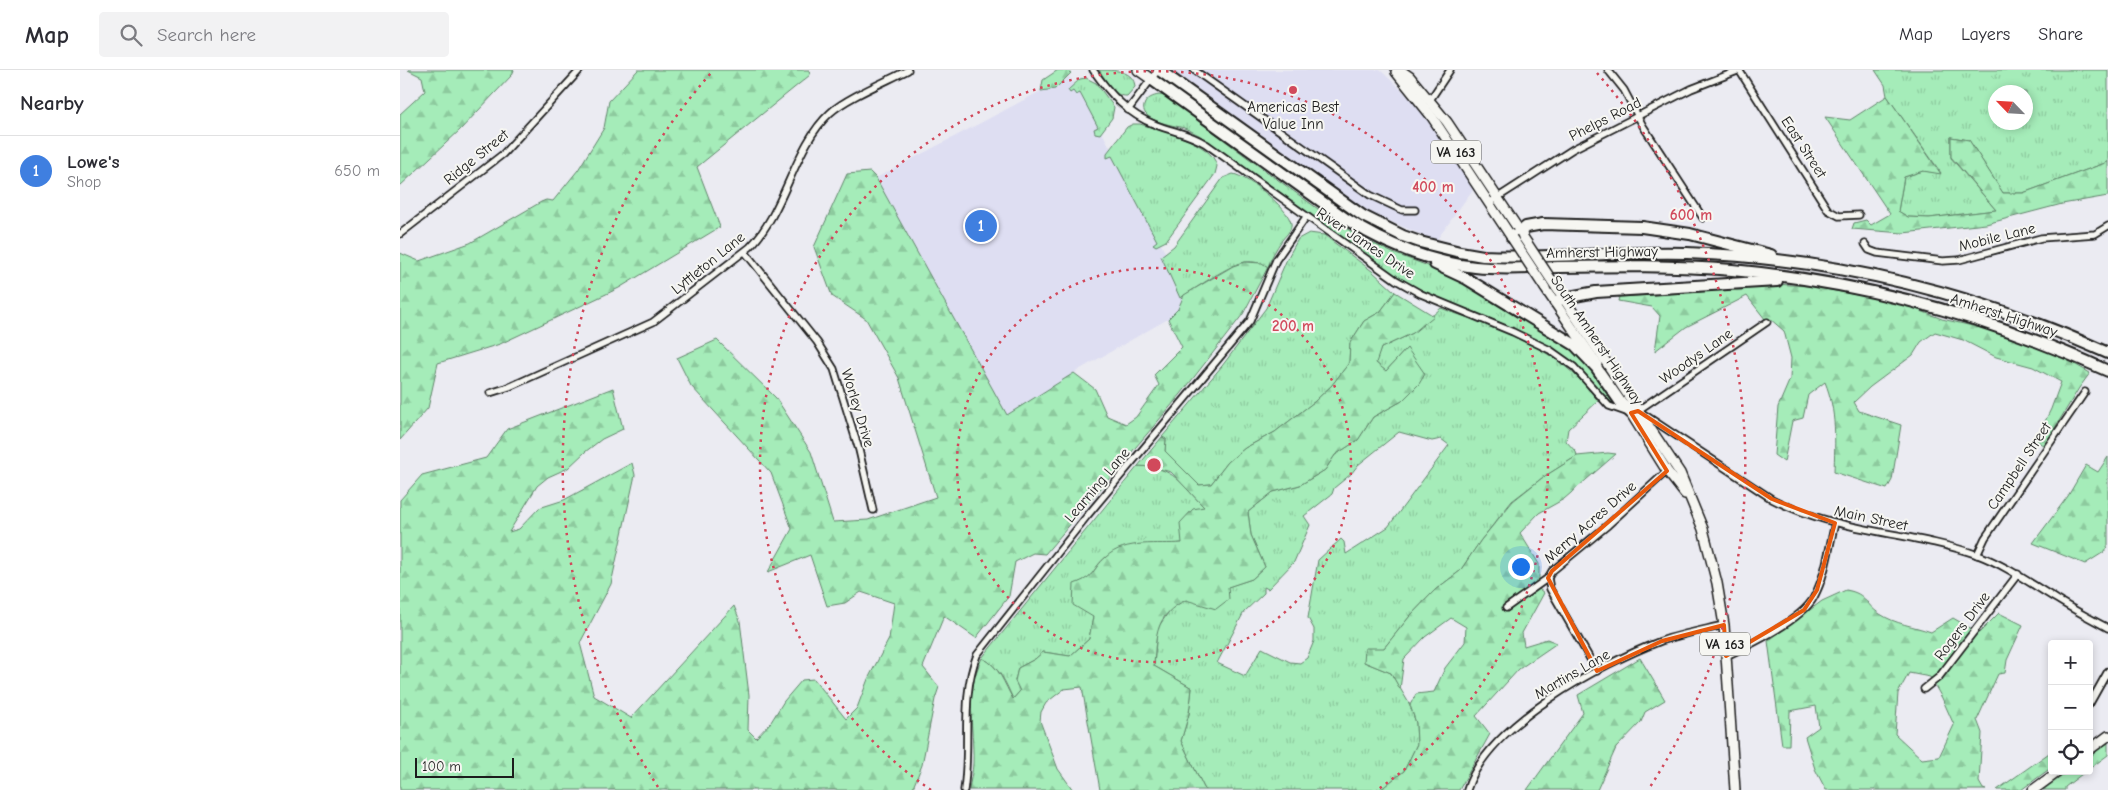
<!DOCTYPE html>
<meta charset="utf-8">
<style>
:root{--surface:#fff;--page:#f2f2f3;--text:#2b2b33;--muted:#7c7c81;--line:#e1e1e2;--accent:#d1495b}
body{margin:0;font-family:"Comic Neue",sans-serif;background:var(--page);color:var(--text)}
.controls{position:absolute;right:15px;bottom:15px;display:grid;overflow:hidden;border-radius:5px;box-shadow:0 2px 8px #0003}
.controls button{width:45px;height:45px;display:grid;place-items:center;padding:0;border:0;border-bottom:1px solid var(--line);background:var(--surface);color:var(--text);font:25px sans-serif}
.compass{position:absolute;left:1588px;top:15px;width:45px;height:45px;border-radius:50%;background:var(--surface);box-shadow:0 2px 8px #0003;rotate:295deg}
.scale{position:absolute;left:15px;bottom:12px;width:99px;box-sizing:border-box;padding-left:5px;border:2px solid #1c1c1c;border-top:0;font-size:14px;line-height:18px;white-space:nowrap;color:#1c1c1c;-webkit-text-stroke:4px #f6f6f2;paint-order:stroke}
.you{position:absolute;left:1120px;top:496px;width:18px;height:18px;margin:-12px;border:4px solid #fff;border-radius:50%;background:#1a73e8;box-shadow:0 0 0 8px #1a73e833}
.badge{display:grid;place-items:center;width:32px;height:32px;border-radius:50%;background:var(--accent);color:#fff;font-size:16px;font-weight:700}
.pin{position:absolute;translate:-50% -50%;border:2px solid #fff;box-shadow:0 1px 5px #0006}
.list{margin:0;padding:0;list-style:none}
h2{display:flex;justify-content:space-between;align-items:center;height:65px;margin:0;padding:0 20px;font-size:21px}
h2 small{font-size:16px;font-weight:400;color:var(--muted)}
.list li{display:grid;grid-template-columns:32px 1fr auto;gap:15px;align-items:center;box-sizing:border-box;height:70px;padding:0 20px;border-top:1px solid var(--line)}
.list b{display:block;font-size:19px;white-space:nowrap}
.list p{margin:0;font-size:16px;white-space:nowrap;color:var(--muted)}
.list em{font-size:16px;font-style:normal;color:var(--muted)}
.icon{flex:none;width:28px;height:28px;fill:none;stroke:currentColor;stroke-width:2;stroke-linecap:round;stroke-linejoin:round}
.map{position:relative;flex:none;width:1708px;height:720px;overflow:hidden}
header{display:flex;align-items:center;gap:30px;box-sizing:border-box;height:70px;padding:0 25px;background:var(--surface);border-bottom:1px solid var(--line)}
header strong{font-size:24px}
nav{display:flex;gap:28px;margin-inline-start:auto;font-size:18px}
.search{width:350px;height:45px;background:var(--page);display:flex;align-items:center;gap:12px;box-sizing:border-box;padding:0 18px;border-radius:5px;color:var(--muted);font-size:19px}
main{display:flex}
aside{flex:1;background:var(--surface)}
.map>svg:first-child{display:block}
</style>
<header>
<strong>Map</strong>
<div class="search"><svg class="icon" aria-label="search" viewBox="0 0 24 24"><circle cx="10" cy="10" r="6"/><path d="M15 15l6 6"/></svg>Search here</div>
<nav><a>Map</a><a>Layers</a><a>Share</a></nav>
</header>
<main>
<aside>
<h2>Nearby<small></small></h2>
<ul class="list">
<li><span class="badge" style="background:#3f7fe0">1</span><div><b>Lowe's</b><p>Shop</p></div><em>650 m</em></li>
</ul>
</aside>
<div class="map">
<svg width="1708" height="720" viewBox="0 0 1708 720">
<defs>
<pattern id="grass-tufts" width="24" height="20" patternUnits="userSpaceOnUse" patternTransform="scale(1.25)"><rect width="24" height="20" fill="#a5ecb9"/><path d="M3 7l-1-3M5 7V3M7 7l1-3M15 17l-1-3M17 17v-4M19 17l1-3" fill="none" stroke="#8dca9e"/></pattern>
<pattern id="forest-firs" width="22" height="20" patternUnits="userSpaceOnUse" patternTransform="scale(1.25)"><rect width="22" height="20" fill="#a5ecb9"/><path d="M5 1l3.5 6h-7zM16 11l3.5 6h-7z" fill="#8dca9e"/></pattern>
</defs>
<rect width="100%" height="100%" fill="#ebebf2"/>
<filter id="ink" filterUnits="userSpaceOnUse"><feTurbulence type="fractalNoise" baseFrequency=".02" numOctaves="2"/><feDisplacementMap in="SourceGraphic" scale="10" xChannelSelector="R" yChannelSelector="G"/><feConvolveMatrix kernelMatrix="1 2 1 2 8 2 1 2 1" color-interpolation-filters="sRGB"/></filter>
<g filter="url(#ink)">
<g fill="#dedef2">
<path d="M771,0H980L1019,36L1074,118L1036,171L969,142Z"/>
<path d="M669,7L681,22L778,207L784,225L778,239L768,249L682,298L607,345L476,108L641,21L655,19Z"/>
</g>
<g fill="url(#grass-tufts)" stroke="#60846a" fill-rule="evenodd">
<path d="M699,0C714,0 734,0 735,17L727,26C713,27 707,11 699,0Z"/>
<path d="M1475,0H1708V92L1623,123H1603L1569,70L1551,67V88L1596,140L1529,148L1508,147L1498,141L1504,107L1523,101L1541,103L1487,26L1485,15ZM1596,22H1626V52H1596Z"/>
<path d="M686,8L696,13L714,37L712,48L700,64L695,63L694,59L698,57L680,23L676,25L673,21L670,23L668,20L680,9Z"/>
<path d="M759,25L765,26L859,96L936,152L964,169L993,183L1053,205L1150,261L1185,289L1216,331L1213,333L1209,332C1192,317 1181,297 1161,284C1113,252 1053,238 1002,211L799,65C794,63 790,60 784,58C774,55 736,51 745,33C748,28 753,26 759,25Z"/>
<path d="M733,54H740C761,61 811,71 817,96L815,104L766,171L756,176L753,174L757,171L712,86L707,88V83L727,57Z"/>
<path d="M833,104C847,106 895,142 891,157C890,162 885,166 882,170C876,179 871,187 868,197C861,193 853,191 846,192C831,193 795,219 780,228L761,186L774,176L823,108Z"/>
<path d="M909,163L924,165L972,201L995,222L980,242L964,251L950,273L949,293L932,315L914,332L875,362L845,378L828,392L811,414L799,415L765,381L766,369L762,367L822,296L866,238L887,189L898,169Z"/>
<path d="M1041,238C1053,243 1066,247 1078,251C1126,270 1167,288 1198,331L1168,359L1166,371L1176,382L1177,386L1142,408L1112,431L1081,470L1060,501L1035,520L1010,546L984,578L964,592L991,603L1010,635L1016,653L1017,674L1004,701L980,720H805L781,671L789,644L792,618L754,596L757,559L772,537L786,530L852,509L865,497L851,465L848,442L873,422L900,415L925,400L935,385L958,370L973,347L1002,331L1007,278L986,301L975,293L981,278L1013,263ZM999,362L1032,371L1041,369L1049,375L988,457L946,484L944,472L941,469L918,490L908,548L914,559V571L907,588L900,593L890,592L862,578L845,606L817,593L844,542L864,523V517L868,519L894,492L910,455L904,446L932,424L934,418L951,404L958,395Z"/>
<path d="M738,396C775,397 780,413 804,437L782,473C770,474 713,481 706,487C691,499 697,506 675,514L693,547L689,569L670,586L643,582L635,589L618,598L615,611L620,621L613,629C606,613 599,596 582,588Z"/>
</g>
<g fill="url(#forest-firs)" stroke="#60846a" fill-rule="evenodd">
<path d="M8,0H114L112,5L60,60L0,116V44L25,21L22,7Z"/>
<path d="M238,0H409L410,5L297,97L320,157L219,218L100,274L38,293L28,338L0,370V183L19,191L70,173L141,132L146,130L153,131L178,100L204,58L209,31Z"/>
<path d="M658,0H669L671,3L655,19L641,21L643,10Z"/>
<path d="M1487,26L1541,104L1523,101L1504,107L1498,141L1508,147L1529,148L1596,140L1551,87V67L1569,70L1603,123H1623L1708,92V126L1662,134L1586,154L1503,163L1452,159L1454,153L1466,150L1471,155L1490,144L1425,47L1450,50Z"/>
<path d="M470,102L476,108L607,345L674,303L695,319L707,346L726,354L736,347L759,315L754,305L782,277L768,249L778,239L784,225L833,196L845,192L862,193L868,197L843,244L781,324L645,484L633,483L615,492L609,526L576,568L544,546L523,597L539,617L535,629L522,695L512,720H0V430L22,405L86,388L107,359L213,318L223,359L202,369L185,382L168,398L148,407L137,416L109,462L119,459L139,438L164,430L232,393L235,405L211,514L180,573L194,626L231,648L334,536L340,551L349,625L348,660L356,668L371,652L384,631L402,610L414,609L446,649L457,638L468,609L489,569L494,533L461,522L445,533L427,536L410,485L368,502L392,459L371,403L291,316L277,288L317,270L376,328L411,382L433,452L468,450L536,427L499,308L466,249L432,226L414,177L447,104Z"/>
<path d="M1374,214L1409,216L1500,233L1542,249L1599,262L1659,285L1690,303L1679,318L1644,376L1636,370L1651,339L1661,312L1633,297L1596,287L1563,270L1535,262L1521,272L1513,285L1470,317L1454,332L1459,341L1501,355L1492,410L1487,419L1434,402C1435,371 1437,341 1425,312L1408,325L1403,348L1392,351L1384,392L1374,385L1378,337L1390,309L1391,288L1384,261L1369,248L1365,249L1347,226L1286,257L1255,281L1260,246L1252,237L1218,231L1219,227L1300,222Z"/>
<path d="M995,222L1034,246L1013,263L981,278L976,293L986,301L1007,278L1025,304L1019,314L1002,331L973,347L958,370L935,385L925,400L900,415L873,422L848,442L851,465L865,497L852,509L828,517L829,529L816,539L786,530C755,545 756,565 754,596L792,618L789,644L781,671L805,720H700L682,617L664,619L646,633L641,642L640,651L658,699L673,720H569C570,711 573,702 573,693C574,654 564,626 582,588C600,596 604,614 613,629L620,621L615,611L618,598L635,589L643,582L670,586L689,569L693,547L673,535L674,514C697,506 691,500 706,487C725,469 758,475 782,473L780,453L793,439L804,437L771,402L752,397L738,396L762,367L766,369L765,381L799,415L811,414L828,392L845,378L875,362L914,332L932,315L949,293L950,273L964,251L980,242Z"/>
<path d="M1208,383L1216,384L1164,429L1139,443L1120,463L1139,494V519L1144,523L1122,563L1124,576L1147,569L1157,573L1119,599L1076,646L1090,664L1059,720H980L1004,701L1017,674L1016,653L1010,635L1016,624L1034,622L1045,598L1065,572L1066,557L1051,548L1025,567L1004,589L1000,619L991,603L964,592L965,578H984L1010,546L1035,520L1060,501L1081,470L1113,431L1142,408L1177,386Z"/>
<path d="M1708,387V475L1704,482L1685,494L1633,473L1668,426L1686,395L1698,402Z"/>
<path d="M1446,520C1468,524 1464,534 1480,544C1495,554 1514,556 1531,562L1553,548L1579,563L1599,543L1623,555L1607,590L1605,603L1598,604L1577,650L1582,663L1579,712L1583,719L1586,720H1426L1415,699L1405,667L1419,657L1416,636L1390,641L1389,675H1382L1368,571L1422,531ZM1509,603L1530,607L1542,628L1554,655L1539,687L1522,689L1495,664L1498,623Z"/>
<path d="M1240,588L1265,630L1245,642L1241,652L1216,678L1197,720H1127L1183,643L1178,625Z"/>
<path d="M1708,673V685L1689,699V686Z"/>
<path d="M1652,681V697L1621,720H1597Z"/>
<path d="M1669,701H1686L1665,717V720H1643Z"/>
</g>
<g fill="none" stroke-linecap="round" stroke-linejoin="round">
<g stroke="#1c1c1c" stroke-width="9">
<g id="minor">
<path d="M693,0C710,24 727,44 756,55C774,62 788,63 806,74L996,210L1021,224L1113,262L1150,280L1174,297L1209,336L1229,343"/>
<path d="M794,0L970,125L1002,140H1015"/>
<path d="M1208,0L1224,20L1243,56L1303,148"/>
<path d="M1339,0L1428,140L1439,146L1459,145"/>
<path d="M1030,30L1050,0"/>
<path d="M728,40L758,0"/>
<path d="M1089,133L1173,79L1291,19L1340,0"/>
<path d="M0,164L103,84L180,0"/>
<path d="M1465,174L1469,180L1477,183L1543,191L1559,190L1641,168L1695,164L1708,156"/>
<path d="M345,182L417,272L434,299L459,380L473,440"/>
<path d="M90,323L109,317L253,252L350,177C386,140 394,76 430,43C446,28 487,11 508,0"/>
<path d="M1237,341L1367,252"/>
<path d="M1242,343L1372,429C1437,463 1510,461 1578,485C1607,496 1631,514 1658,530C1674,540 1691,549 1708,558"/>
<path d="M1577,485L1585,468L1685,322"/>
<path d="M1148,508L1150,519L1197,601"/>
<path d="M1106,538L1148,508L1152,501L1208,455L1267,401"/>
<path d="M1326,586C1349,576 1403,549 1414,527C1426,505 1429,477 1435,453"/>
<path d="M1524,619L1539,607L1618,504"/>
<path d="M1689,635L1708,601"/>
<path d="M564,720C571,675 560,628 577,585L687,446L850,251L876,190L906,147"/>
<path d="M1067,720C1087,655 1200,594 1261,571C1281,564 1303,560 1324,555"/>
</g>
</g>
<g stroke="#1c1c1c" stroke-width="12">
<g id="primary">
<path d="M738,0L751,9"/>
<path d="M1000,0L1010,7L1047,52L1123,166"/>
<path d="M996,2L1032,47L1112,168"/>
<path d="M1156,217L1280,403L1303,459L1317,513L1324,555L1335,720"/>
<path d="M1145,218L1197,294"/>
<path d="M1227,337L1267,401L1285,424"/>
<path d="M1689,680L1708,666"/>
<path d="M1633,720L1659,701"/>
</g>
</g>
<g stroke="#1c1c1c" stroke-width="14">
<g id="motorway">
<path d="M759,0L963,146L1003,166L1020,172L1060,182L1083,186C1151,189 1219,181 1287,183C1433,188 1575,223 1708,283"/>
<path d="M751,9L946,149C985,174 1029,192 1075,197C1102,200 1130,198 1158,197C1216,196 1274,195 1332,200C1461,212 1590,247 1708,301"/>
<path d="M1112,168L1126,157L1143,154L1242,157L1290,164L1371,185"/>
<path d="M1035,194L1067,209L1175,275L1196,297L1221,333L1231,343"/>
<path d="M1155,232L1164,228L1196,222L1377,211"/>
</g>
</g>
<use href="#minor" stroke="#f6f6f2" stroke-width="5.5"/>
<use href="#primary" stroke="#f6f6f2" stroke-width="9"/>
<use href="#motorway" stroke="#f6f6f2" stroke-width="10"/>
<g stroke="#1c1c1c" stroke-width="12" stroke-linecap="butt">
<g id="primary-bridge">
<path d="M1123,167L1156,217"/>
<path d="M1112,168L1145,218"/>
</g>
</g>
<use href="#primary-bridge" stroke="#f6f6f2" stroke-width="9"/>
</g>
</g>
<path fill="none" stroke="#e8590c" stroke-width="4" stroke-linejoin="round" d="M1238,341L1372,429L1435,453L1417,520L1404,540L1326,586L1324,555L1262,571L1197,601L1148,508L1152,501L1267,401L1231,343Z"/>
<g fill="none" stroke="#d1495b" stroke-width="2.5" stroke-dasharray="2.5 5">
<circle cx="754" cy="395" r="197"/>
<path d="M531 720A394 394 0 1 1 977 720"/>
<path d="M258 717A592 592 0 0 1 311 3M1197 3A592 592 0 0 1 1250 717"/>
</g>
<circle fill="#d1495b" stroke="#f6f6f2" stroke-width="2" cx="893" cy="20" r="5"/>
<g text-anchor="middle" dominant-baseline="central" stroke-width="4" stroke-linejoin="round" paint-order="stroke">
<g fill="#f6f6f2" stroke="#5d5d5c" stroke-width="1">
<rect x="1031" y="70.5" width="50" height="23" rx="4"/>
<rect x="1300" y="562.5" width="50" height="23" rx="4"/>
</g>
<g font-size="14" font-weight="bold" fill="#1c1c1c">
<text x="1056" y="82">VA 163</text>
<text x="1325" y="574">VA 163</text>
</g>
<g font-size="15" fill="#1c1c1c" stroke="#f6f6f2">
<text x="893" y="37">Americas Best<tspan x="893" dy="17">Value Inn</tspan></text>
</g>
<g font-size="15" fill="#1c1c1c" stroke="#f6f6f2">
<text transform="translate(1205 49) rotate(-27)">Phelps Road</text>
<text transform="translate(1404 77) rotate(57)">East Street</text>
<text transform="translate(76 87) rotate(-39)">Ridge Street</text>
<text transform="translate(1597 167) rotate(-14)">Mobile Lane</text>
<text transform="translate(966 173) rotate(34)">River James Drive</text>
<text transform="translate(1202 182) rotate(-1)">Amherst Highway</text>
<text transform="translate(308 193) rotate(-39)">Lyttleton Lane</text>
<text transform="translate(1604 245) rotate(18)">Amherst Highway</text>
<text transform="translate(1197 270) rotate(56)">South Amherst Highway</text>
<text transform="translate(1296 286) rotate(-35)">Woodys Lane</text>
<text transform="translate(458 338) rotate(73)">Worley Drive</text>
<text transform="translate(1619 396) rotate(-56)">Campbell Street</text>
<text transform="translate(697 415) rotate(-50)">Learning Lane</text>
<text transform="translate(1471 448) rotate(12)">Main Street</text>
<text transform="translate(1190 452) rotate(-41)">Merry Acres Drive</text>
<text transform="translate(1562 556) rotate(-53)">Rogers Drive</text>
<text transform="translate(1172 604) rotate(-30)">Martins Lane</text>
</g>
</g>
<circle cx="754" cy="395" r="8" fill="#d1495b" stroke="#f6f6f2" stroke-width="2.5"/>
<g font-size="15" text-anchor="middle" font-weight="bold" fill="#d1495b" stroke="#f6f6f2" stroke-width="4" stroke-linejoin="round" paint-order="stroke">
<text x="1033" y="122">400 m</text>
<text x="1291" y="150">600 m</text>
<text x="893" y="261">200 m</text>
</g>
</svg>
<div class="controls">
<button>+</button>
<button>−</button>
<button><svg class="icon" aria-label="locate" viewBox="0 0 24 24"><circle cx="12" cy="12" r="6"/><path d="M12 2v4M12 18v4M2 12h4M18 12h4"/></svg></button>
</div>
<svg class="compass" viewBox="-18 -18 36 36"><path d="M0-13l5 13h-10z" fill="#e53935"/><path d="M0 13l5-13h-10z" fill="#7c7c81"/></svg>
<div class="scale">100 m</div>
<div class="you"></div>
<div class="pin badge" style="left:581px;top:156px;background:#3f7fe0">1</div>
</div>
</main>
